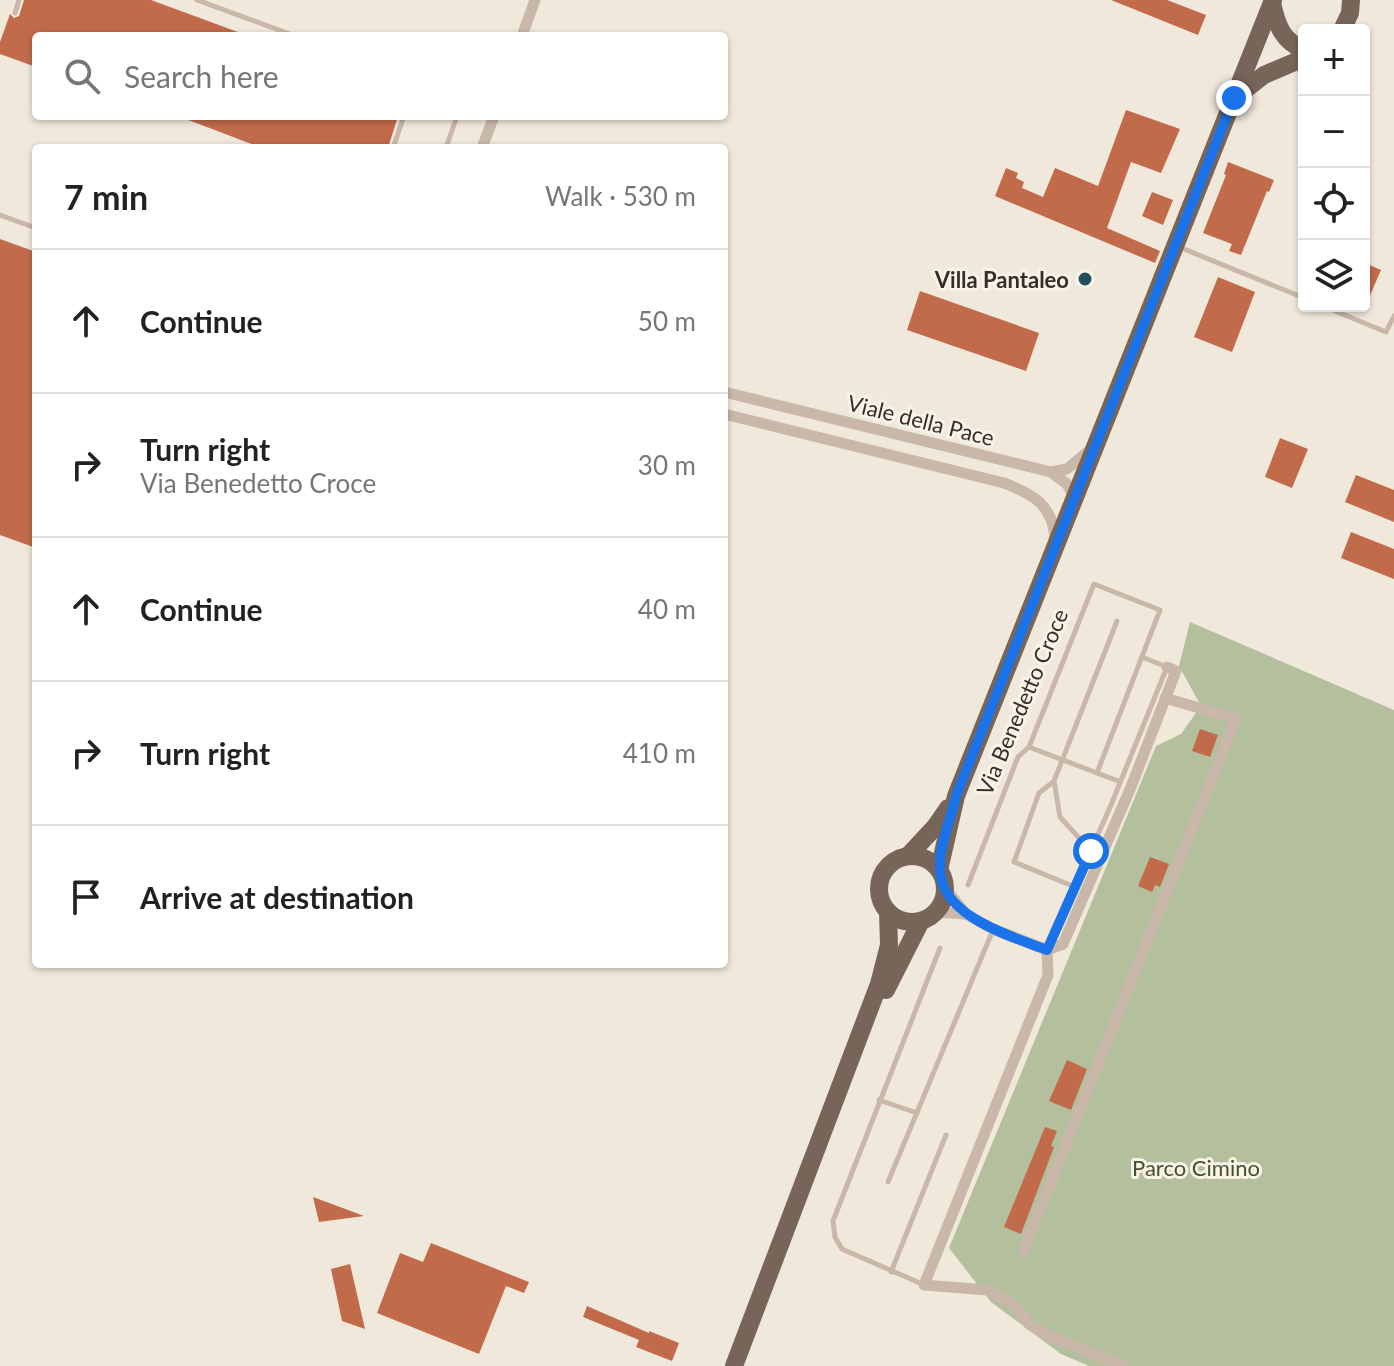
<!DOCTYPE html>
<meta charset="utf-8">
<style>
:root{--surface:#fff;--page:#f6f6f6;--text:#222;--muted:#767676;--line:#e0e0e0}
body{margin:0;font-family:Lato,sans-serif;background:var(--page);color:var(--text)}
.controls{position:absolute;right:24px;top:24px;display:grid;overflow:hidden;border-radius:8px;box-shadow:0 2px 6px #0004}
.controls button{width:72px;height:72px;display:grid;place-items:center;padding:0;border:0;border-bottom:2px solid var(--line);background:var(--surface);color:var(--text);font:40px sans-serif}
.stop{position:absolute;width:24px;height:24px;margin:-18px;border:6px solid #1a73e8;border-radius:50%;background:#fff}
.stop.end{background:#1a73e8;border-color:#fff;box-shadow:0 2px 8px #0008}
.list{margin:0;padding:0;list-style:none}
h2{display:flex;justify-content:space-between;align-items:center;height:104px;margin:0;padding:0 32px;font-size:34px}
h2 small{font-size:26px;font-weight:400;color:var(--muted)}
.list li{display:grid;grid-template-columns:52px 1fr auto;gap:24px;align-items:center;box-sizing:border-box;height:144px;padding:0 32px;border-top:2px solid var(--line)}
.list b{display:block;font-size:30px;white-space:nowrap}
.list p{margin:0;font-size:26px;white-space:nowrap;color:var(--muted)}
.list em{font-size:26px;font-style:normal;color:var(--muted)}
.icon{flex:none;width:44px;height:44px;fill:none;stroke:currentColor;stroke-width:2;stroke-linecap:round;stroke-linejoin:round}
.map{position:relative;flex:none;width:1394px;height:1366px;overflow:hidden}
.search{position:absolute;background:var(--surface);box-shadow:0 2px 6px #0004;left:32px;top:32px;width:696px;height:88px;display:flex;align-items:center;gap:20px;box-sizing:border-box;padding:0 28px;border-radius:8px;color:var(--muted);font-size:30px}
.panel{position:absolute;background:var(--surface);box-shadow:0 2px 6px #0004;left:32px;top:144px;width:696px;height:824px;border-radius:8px}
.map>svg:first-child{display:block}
</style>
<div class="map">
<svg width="1394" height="1366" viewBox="0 0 1394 1366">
<rect width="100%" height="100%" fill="#f1e8dc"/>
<path fill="#b3bf9d" d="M1190,622L1394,710V1366H1089L1061,1354L991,1302L949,1248L1156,746L1181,734L1201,706L1179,666Z"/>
<g fill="#c16b4a">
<path d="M24,0H151L246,35L36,36V67L0,54V42L10,14L14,18L19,16Z"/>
<path d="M1111,0H1167L1206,15L1198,35Z"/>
<path d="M1126,110L1180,129L1161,173L1131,162L1107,228L1160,251L1155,263L995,196L1006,168L1018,173L1016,178L1024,182L1022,188L1043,197L1055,168L1098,186Z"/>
<path d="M178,116H398L388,148H262Z"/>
<path d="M1228,162L1274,180L1269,192L1267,191L1241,255L1229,251L1232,244L1203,233L1226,175L1224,174Z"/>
<path d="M1152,192L1173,200L1163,225L1142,216Z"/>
<path d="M0,239L36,252V548L0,535Z"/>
<path d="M1367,264L1381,270L1364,309V272Z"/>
<path d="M1218,277L1255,292L1232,352L1194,337Z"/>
<path d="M920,291L1039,333L1026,371L907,330Z"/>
<path d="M1280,438L1308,449L1292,488L1265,477Z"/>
<path d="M1356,475L1394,490V522L1345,502Z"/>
<path d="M1351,532L1394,549V579L1341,558Z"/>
<path d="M1200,729L1218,735L1210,757L1192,751Z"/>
<path d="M1150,857L1169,864L1160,887L1155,885L1152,892L1138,886Z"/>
<path d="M1067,1060L1087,1069L1071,1110L1049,1101Z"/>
<path d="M1045,1127L1057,1131L1051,1146L1054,1147L1021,1234L1004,1227Z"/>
<path d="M313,1197L348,1210L364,1216L319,1222Z"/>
<path d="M431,1243L529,1282L524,1293L506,1286L479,1354L377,1313L400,1253L423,1262Z"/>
<path d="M350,1264L365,1329L342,1321L331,1269Z"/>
<path d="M587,1306L649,1333V1331L679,1343L672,1361L636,1347L639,1340L583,1317Z"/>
</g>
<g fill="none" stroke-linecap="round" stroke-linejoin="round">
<g stroke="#c9b8a9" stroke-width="5">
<path d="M197,0L295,36"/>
<path d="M15,13L19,0"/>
<path d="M393,148L404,116"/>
<path d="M446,148L457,116"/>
<path d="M0,215L36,228"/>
<path d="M1179,247L1304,298"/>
<path d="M1323,306L1386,332L1394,316"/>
<path d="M1029,747L1118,781"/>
<path d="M1053,782L1039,793L1014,862L1075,887"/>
<path d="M1091,851L1060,817L1054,781L1117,621"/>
<path d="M968,885L1018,757L1029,747L1094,584L1160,610L1097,773"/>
<path d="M1048,947L1111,805L1167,667L1142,657"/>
<path d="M879,1100L917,1113"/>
<path d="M888,1182L993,930"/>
<path d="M891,1272L946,1135"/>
<path d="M922,1284L842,1249L835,1237L833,1221L940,948"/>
</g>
<g stroke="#c9b8a9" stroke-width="11">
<path d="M522,36L535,0"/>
<path d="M482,148L494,116"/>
<path d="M724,392L1051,472L1067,469L1090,450"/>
<path d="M724,414L1004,483C1033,494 1053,505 1055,539"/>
<path d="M1051,472L1067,484L1075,499"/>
<path d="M945,888L966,914L993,929L1047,950L1063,944L1131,787L1176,671L1167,667"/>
<path d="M935,912L966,914"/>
<path d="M1047,950L1048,975L924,1285L987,1290L1016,1306L1029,1324L1045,1334L1124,1366"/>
<path d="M1024,1250L1236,719L1165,698"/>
</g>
<g stroke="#77655a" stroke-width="18">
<path d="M1272,3C1277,25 1282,41 1304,50"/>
<path d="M1342,30L1350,13L1351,0"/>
<path d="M1236,97L1264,75L1304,58"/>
<path d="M908,856L935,827L948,808"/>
<circle cx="912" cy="889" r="33"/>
<path d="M939,870L956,796L1273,0"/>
<path d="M886,990L921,921"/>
<path d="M734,1366L879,984L889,945L888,912"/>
</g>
</g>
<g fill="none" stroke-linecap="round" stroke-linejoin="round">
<path stroke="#1a73e8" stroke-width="10" d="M1091,851L1047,950C1011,936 941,917 940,869C939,846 951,818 956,796L1234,98"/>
</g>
<circle fill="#205056" stroke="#f9f2e8" stroke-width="3" cx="1085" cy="279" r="8"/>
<g text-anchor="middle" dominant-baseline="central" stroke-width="6" stroke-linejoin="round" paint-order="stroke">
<g font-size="22" font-weight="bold" fill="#362d28" stroke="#f9f2e8" text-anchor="end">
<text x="1069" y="279">Villa Pantaleo</text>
</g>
<g font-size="22" fill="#362d28" stroke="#f9f2e8">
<text transform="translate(921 420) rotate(14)">Viale della Pace</text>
<text transform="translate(1022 702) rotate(-67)">Via Benedetto Croce</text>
</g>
<g font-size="22" fill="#44532d" stroke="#f9f2e8">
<text x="1196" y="1167">Parco Cimino</text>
</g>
</g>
</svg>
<div class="controls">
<button>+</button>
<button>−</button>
<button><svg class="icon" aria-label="locate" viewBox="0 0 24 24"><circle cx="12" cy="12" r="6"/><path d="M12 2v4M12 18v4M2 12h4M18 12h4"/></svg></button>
<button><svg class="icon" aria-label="layers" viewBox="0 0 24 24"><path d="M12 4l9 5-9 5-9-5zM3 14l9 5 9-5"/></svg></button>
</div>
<div class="stop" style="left:1091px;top:851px"></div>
<div class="stop end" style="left:1234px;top:98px"></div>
<div class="search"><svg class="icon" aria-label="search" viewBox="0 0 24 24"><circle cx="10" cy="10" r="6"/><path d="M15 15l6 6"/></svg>Search here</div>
<section class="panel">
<h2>7 min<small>Walk · 530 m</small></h2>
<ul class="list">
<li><svg class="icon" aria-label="ahead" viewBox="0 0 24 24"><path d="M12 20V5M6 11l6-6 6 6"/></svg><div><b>Continue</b></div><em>50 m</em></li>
<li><svg class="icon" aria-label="right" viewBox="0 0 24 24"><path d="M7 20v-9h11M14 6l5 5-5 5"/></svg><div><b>Turn right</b><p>Via Benedetto Croce</p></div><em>30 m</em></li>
<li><svg class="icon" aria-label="ahead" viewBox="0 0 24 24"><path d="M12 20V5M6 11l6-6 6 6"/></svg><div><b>Continue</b></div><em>40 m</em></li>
<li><svg class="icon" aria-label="right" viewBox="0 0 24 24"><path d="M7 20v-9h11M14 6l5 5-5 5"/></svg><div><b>Turn right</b></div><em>410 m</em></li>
<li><svg class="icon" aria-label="arrive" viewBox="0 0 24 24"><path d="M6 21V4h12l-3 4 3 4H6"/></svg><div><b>Arrive at destination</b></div></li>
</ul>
</section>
</div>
